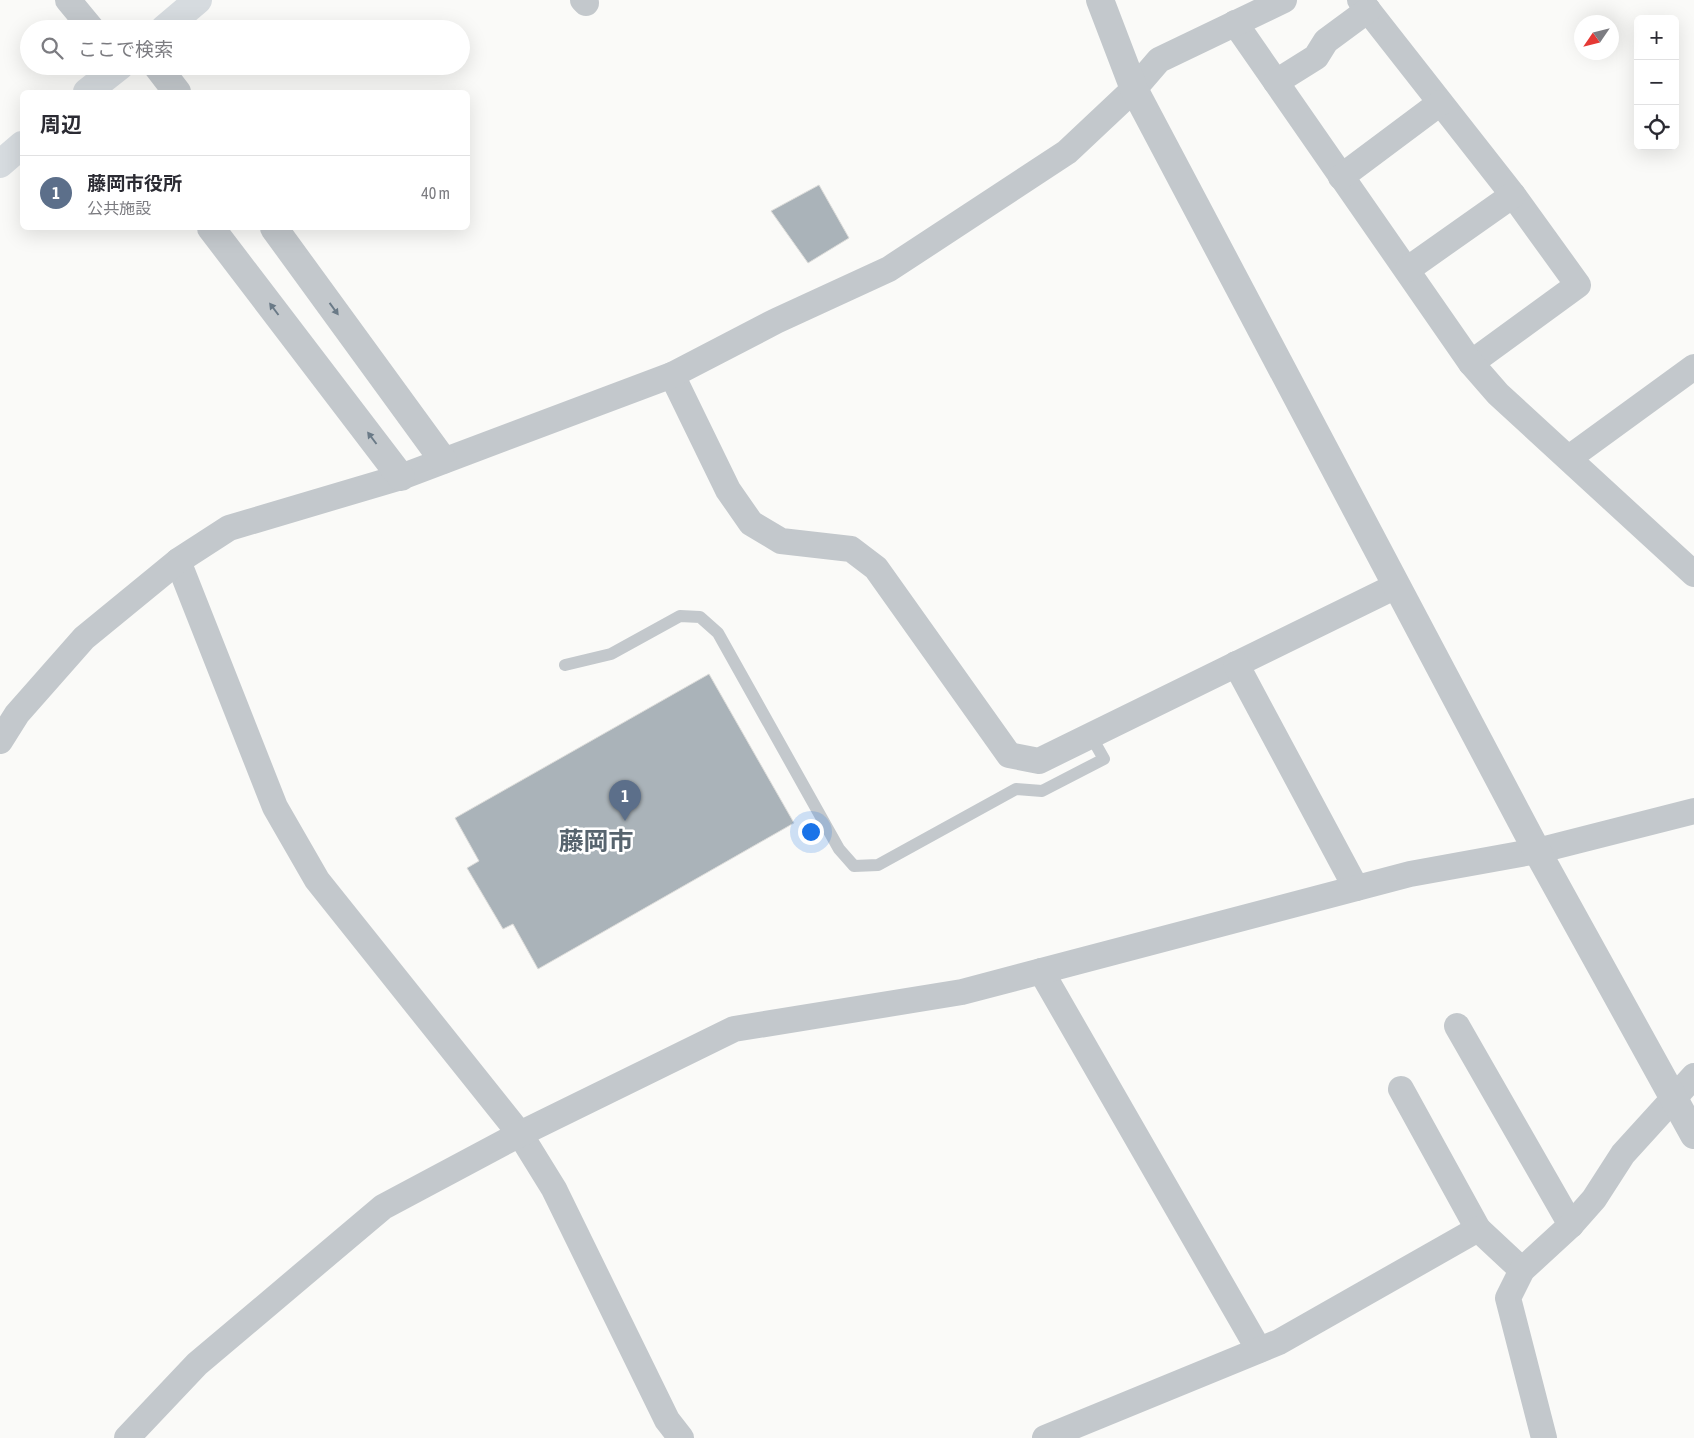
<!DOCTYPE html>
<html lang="ja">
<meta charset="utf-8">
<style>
:root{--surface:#fff;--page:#f7f7f7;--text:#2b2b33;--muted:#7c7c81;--line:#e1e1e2;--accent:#0f766e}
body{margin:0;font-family:"Asap Condensed","Noto Sans JP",sans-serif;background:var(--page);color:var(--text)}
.controls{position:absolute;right:15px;top:15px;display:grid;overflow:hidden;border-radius:8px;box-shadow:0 5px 20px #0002}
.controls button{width:45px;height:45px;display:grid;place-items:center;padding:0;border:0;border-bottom:1px solid var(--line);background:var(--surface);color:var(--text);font:25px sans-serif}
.compass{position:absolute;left:1574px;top:15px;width:45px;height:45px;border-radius:50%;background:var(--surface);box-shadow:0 5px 20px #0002;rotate:235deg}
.you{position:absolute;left:810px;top:831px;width:18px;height:18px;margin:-12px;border:4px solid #fff;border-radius:50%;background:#1a73e8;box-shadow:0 0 0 8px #1a73e833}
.badge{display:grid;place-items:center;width:32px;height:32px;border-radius:50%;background:var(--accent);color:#fff;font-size:16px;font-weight:700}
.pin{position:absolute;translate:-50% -41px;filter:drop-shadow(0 1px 2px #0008)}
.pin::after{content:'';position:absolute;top:26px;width:18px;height:15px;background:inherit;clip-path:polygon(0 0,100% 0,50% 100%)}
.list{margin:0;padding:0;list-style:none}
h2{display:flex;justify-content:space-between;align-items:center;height:65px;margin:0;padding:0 20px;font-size:21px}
h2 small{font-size:16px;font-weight:400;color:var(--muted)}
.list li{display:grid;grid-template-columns:32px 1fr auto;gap:15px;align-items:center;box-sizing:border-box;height:75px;padding:0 20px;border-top:1px solid var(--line)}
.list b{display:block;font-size:19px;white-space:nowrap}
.list p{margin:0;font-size:16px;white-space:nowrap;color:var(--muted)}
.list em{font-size:16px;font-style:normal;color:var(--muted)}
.icon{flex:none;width:28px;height:28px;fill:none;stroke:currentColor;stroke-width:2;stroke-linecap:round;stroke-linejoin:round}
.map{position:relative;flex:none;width:1694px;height:1438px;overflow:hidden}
.search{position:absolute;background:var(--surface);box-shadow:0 5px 20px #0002;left:20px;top:20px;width:450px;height:55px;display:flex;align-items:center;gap:12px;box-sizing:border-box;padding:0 18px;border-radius:28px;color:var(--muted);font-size:19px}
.panel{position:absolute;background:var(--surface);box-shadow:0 5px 20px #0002;left:20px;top:90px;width:450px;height:140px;border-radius:8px}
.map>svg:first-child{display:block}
</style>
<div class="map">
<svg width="1694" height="1438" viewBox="0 0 1694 1438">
<rect width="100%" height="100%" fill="#fafaf8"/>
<g fill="#aab3b9" stroke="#dcdcda">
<path d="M819,185L849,238L808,263L771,211Z"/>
<path d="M709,674L794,823L538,969L513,924L503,929L467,868L479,861L455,818Z"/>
</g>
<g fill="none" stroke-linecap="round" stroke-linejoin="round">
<path stroke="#c3c8cc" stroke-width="12" d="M565,665L611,654L680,616L700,617L718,633L839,849L854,866L878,865L1016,789L1042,791L1104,759L1091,736"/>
<g stroke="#c3c8cc" stroke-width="26">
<path d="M68,0L92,29"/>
<path d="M583,0L586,3"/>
<path d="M1360,0L1513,195L1578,285L1471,363"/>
<path d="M1235,23L1471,363L1498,394L1694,574"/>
<path d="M1276,82L1316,57L1326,41L1368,10"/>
<path d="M1341,177L1440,103"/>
<path d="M1408,269L1513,195"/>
<path d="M672,375L728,490L751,523L781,541L851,549L876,568L1009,755L1039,761L1396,586"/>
<path d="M1569,458L1694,367"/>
<path d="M178,561L275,807L317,880L520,1134L554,1189L667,1420L681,1438"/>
<path d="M1236,664L1356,888"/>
<path d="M0,741L17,714L84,638L178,561L229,528L401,477L672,375L776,321L889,269L1067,152L1134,89L1159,60L1284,0"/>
<path d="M1041,971L1259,1350"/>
<path d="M1457,1026L1571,1225"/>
<path d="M1401,1089L1478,1229"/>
<path d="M127,1438L197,1364L383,1207L520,1134L734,1029L962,992L1410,874L1537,851L1694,811"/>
<path d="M1045,1438L1279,1342L1478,1229L1522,1270"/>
<path d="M1544,1438L1508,1298L1522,1270L1571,1225L1594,1199L1623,1154L1694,1076"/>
</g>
<g stroke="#c3c8cc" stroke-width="28">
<path d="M1100,0L1134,89L1537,851L1694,1135"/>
<path d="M157,66L177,92"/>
<path d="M211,228L401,477"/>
<path d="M274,228L443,460"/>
</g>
<g stroke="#d6dbdf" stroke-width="28">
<path d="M164,29L198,0"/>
<path d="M87,92L120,66"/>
<path d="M0,164L22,145"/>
</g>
</g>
<defs><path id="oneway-solid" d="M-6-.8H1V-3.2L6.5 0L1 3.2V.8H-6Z" transform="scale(1.25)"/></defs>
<g fill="#6a7a87">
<use href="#oneway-solid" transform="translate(274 309) rotate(-127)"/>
<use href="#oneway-solid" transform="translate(334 309) rotate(54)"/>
<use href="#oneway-solid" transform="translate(372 438) rotate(-127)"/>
</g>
<g text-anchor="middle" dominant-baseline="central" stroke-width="5" stroke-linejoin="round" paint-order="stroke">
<g font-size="25" font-weight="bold" fill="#57646e" stroke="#fff">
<text x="596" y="841">藤岡市</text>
</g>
</g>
</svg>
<div class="controls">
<button>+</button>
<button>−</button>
<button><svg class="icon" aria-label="locate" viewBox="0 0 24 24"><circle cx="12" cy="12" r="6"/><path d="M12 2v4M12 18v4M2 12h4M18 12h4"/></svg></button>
</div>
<svg class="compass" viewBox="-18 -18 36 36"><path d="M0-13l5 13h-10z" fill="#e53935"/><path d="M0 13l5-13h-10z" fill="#7c7c81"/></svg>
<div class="you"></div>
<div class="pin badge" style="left:625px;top:821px;background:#5c6f8a">1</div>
<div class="search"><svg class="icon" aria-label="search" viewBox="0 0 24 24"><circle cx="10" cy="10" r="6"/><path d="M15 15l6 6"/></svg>ここで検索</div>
<section class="panel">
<h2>周辺<small></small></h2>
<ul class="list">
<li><span class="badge" style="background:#5c6f8a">1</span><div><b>藤岡市役所</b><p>公共施設</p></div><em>40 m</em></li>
</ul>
</section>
</div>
